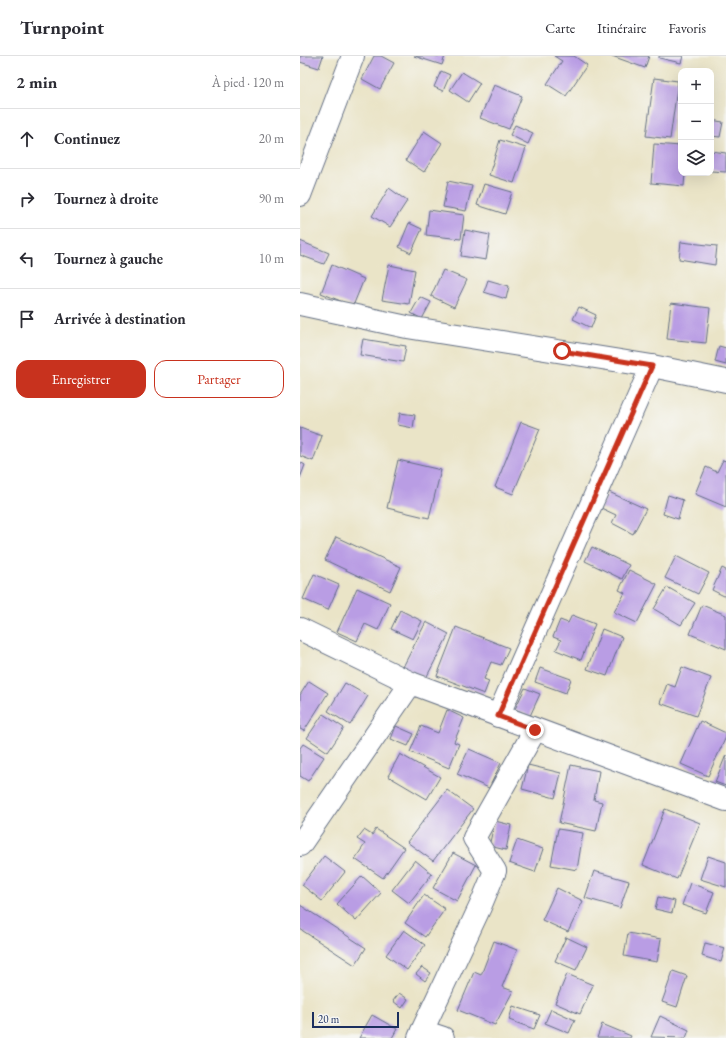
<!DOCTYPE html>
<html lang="fr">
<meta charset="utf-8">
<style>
:root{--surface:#fff;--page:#f7f7f7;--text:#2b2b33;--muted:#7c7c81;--line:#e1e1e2;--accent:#c8321e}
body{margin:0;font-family:"EB Garamond",serif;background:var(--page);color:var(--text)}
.controls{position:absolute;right:12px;top:12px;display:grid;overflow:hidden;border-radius:8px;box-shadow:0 4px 16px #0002}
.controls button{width:36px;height:36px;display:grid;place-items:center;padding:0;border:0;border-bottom:1px solid var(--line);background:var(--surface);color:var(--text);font:20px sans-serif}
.scale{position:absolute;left:12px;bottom:10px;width:87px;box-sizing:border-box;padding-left:4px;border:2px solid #1b2f5e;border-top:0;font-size:11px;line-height:14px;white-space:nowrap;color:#1b2f5e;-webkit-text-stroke:3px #f6f6f2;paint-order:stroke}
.stop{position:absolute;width:12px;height:12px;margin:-9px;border:3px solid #c8321e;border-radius:50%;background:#fff}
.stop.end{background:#c8321e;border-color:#fff;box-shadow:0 1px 4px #0008}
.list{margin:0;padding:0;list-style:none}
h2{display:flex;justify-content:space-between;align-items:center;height:52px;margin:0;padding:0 16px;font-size:17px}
h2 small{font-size:13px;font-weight:400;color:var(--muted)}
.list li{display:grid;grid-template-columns:26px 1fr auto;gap:12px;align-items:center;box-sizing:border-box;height:60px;padding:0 16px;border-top:1px solid var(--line)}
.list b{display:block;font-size:15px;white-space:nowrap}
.list em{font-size:13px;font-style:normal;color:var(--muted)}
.actions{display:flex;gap:8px;padding:12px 16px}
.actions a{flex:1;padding:9px 0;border:1px solid var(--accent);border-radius:12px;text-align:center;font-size:14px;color:var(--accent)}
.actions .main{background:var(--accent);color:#fff}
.icon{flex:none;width:22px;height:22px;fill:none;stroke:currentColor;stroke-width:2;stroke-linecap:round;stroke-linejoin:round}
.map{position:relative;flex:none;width:426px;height:982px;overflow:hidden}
header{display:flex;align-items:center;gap:24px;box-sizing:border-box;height:56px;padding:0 20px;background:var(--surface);border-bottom:1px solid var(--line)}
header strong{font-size:19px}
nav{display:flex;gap:22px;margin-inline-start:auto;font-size:14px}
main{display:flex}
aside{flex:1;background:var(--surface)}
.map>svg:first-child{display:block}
</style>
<header>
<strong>Turnpoint</strong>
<nav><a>Carte</a><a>Itinéraire</a><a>Favoris</a></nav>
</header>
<main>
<aside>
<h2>2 min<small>À pied · 120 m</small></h2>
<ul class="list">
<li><svg class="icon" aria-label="ahead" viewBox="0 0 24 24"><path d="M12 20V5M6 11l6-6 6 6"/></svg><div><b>Continuez</b></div><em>20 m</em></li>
<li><svg class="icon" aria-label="right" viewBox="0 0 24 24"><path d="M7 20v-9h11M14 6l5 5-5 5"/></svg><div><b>Tournez à droite</b></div><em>90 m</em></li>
<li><svg class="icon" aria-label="left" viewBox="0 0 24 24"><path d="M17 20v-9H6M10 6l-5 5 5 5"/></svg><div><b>Tournez à gauche</b></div><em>10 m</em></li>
<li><svg class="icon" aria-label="arrive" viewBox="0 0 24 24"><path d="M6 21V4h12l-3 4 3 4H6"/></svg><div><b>Arrivée à destination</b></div></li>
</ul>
<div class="actions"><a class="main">Enregistrer</a><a>Partager</a></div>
</aside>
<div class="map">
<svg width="426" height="982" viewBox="0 0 426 982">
<rect width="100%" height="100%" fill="#f6f6f2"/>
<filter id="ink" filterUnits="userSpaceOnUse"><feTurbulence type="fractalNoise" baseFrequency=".025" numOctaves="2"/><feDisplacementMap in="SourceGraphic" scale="8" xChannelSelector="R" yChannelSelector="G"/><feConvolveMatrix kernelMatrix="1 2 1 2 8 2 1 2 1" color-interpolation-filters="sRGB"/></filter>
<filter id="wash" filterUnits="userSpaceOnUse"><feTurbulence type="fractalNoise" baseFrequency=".012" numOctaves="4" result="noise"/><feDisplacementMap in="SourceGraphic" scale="16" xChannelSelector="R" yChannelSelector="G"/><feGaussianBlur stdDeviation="0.9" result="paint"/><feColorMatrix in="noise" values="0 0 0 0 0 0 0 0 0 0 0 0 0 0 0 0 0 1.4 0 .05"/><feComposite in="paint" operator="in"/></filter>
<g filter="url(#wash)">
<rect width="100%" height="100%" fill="#eae4c7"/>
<g id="blocks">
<g fill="#b99de4">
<path d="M0,0H23L19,12L0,6Z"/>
<path d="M74,0H81L94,7L80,33L62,23Z"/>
<path d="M114,0H145L142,9Z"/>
<path d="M254,0H274L287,9L266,40L247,28L262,5Z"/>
<path d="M312,0H349L345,12Z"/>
<path d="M359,0H383L381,7L359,2Z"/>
<path d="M141,15L150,19L143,35L134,31Z"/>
<path d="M162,16L180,27L168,46L150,34Z"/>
<path d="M354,22L378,25L370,83L346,80Z"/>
<path d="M194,29L222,40L209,73L180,62Z"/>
<path d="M411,64L423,66L420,81L411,80Z"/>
<path d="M215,69L233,77L228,88L210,79Z"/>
<path d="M124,75L142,87L124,116L106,104Z"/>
<path d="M200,84L226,92L214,127L189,119Z"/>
<path d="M354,88L381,90V117H385L384,130L351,127Z"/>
<path d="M411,95L426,97V116L411,115Z"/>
<path d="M148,125L172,130L166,155L143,151Z"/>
<path d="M184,128L212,136L205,158L177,149Z"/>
<path d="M89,132L107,145L90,171L72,160Z"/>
<path d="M129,154L164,159L161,183L126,179Z"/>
<path d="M109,167L122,173L111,197L99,191Z"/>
<path d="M165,174L190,179L186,204L161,200Z"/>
<path d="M0,185L29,197L24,208L0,199Z"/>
<path d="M381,186L417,190L415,209L379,203Z"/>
<path d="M32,209L64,223L53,250L21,237Z"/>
<path d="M89,209L115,214L109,248L82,244Z"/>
<path d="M143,214L167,224L154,251L131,240Z"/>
<path d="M188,224L209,230L206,243L184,236Z"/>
<path d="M120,241L131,246L122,263L111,257Z"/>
<path d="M371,247L410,252L406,287L367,283Z"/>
<path d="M279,251L296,259L291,272L273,263Z"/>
<path d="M63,283L106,290L103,306L60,299Z"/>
<path d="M419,290L426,292V309L415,306Z"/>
<path d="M100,357L115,359L113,372L98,369Z"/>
<path d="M221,366L240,373L213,438L195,431Z"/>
<path d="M0,372L22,380L13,405L0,400Z"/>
<path d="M98,404L141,414L129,462L87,452Z"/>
<path d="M423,404L426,405V451L395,438L406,411L417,416Z"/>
<path d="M0,406L5,409L0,422Z"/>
<path d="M309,436L346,453L333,478L312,467L316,459L301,452Z"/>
<path d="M368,439L383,444L378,463L363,458Z"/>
<path d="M36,481L101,511L90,535L25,504Z"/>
<path d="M292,491L329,509L322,523L285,505Z"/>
<path d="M376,500L409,517L398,538L365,522Z"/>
<path d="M422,512L426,514V541L412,534Z"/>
<path d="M329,514L357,528L337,567L314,556L325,537L319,534Z"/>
<path d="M14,518L39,529L28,554L3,543Z"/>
<path d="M367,531L395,547L381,569L354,553Z"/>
<path d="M57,532L90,547L78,574L65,568L57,585L37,576Z"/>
<path d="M402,549L426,559V593L390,578Z"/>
<path d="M100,554L122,565L113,583L91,573Z"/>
<path d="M272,559L295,568L281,604L256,594L261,584L253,581L260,564L268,567Z"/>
<path d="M126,566L149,578L126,622L103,611Z"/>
<path d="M156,571L209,592L201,609L191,606L184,623L189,625L184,638L137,620Z"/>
<path d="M302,573L322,581L307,620L287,613Z"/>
<path d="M382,611L411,622L396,660L360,647L367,628L375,631Z"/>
<path d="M240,612L271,623L266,637L235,626Z"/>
<path d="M9,625L28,637L4,675L0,673V639Z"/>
<path d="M45,627L68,640L50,669L28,655Z"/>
<path d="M225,632L240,638L230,660L215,653Z"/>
<path d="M147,654L164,662L154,686L159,688L149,712L110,696L121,670L138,677Z"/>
<path d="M23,658L44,672L28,696L7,682Z"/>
<path d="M400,665L426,677V681L408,720L381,708Z"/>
<path d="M96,670L114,678L108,690L91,683Z"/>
<path d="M3,688L24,701L8,725L0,720V692Z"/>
<path d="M169,693L201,707L189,732L157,718Z"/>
<path d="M100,698L140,721L127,743L88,720Z"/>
<path d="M426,699V730L415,726Z"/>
<path d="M228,709L261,717L255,742L222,733Z"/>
<path d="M271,709L299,715L294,744L302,746L296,775L259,767Z"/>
<path d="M147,734L173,753L133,805L107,786Z"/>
<path d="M365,753L400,767L377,823L343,809Z"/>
<path d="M195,765L211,769L206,794L189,790Z"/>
<path d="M76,773L104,792L83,822L55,803L65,788L57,783L64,774L72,779Z"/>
<path d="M258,773L283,777L277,814L251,809Z"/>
<path d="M217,784L243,793L235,816L209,807Z"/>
<path d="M153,797L176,809L157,845L133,832Z"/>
<path d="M24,800L45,816L22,845L2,829Z"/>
<path d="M408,800L426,806V831L400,823Z"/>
<path d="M115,804L132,818L109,847L92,834Z"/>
<path d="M294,815L329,825L320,852L285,842Z"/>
<path d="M62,820L81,837L56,865L37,848Z"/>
<path d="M390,827L414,836L406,857L382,849Z"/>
<path d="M257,832L283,845L268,876L242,864Z"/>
<path d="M124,839L145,853L125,881L105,867Z"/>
<path d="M358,841L375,845L372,857L355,853Z"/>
<path d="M0,849L66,892L55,909L0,873Z"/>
<path d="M104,874L125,889L107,914L86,899Z"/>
<path d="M328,877L361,883L357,906L324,900Z"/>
<path d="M266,881L287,891L276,914L255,905Z"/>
<path d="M194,885L217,894L202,931L213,935L195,969L158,954L174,916L181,919Z"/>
<path d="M405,887L425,892L421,906L402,900Z"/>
<path d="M122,911L131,917L125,925L116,918Z"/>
<path d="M373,915L387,920L377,951L362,946Z"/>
<path d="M267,918L293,929L280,958L255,947Z"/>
<path d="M99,937L108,943L102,952L93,945Z"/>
<path d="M213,950L240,959L234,973L209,964Z"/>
<path d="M251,953L275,964L269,977L245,967Z"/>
<path d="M72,959L97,973L92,982H59Z"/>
<path d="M360,960L389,974L386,982L351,981Z"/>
<path d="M302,968L331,980L330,982H297Z"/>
</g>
</g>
</g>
<g filter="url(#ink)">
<use href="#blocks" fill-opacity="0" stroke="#636e83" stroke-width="1"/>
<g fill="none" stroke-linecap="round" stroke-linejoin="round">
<g stroke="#636e83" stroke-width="24">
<g id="minor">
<path d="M0,139L53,0"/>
<path d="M0,248L107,271L352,310L426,325"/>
<path d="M0,573L111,627L426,744"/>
<path d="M198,660L352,310"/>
<path d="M0,789L111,627"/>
<path d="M122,975L180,851L195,815L174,782L235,674"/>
<path d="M119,982L122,975L143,982"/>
</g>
</g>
<use href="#minor" stroke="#fff" stroke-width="22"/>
</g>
</g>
<g fill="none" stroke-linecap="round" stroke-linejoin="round" filter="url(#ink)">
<path stroke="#c8321e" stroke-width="5" d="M235,674L198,660L352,310L262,295"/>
</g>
</svg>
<div class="controls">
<button>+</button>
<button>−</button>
<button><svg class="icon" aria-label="layers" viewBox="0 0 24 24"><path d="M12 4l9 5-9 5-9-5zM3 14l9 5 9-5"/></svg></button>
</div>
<div class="scale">20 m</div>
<div class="stop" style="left:262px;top:295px"></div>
<div class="stop end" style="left:235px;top:674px"></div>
</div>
</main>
